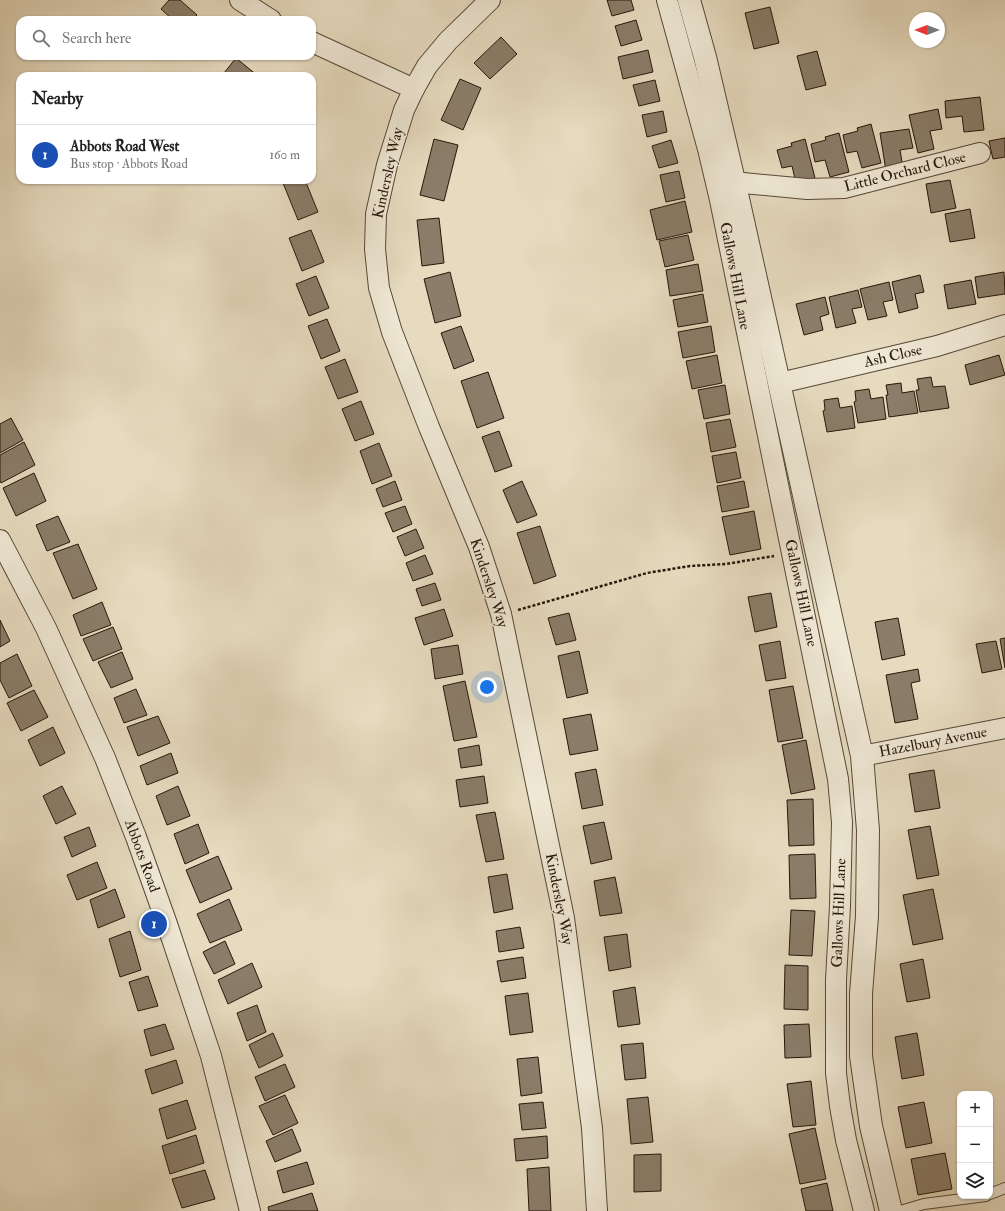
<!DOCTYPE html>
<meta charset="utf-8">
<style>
:root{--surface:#fff;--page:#f2f2f2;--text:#222;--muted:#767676;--line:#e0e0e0;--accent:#8f2418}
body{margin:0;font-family:"IM FELL Double Pica",serif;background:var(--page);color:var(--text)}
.controls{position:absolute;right:12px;bottom:12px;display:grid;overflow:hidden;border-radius:8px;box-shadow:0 1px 3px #0004}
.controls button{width:36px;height:36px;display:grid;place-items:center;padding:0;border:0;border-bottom:1px solid var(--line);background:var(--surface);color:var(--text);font:20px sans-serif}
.compass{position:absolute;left:909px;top:12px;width:36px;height:36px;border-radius:50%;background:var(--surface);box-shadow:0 1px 3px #0004;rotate:270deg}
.you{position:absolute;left:487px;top:687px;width:14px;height:14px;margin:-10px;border:3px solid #fff;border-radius:50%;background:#1a73e8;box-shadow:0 0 0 6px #1a73e833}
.badge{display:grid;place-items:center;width:26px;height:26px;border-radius:50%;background:var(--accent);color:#fff;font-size:13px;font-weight:700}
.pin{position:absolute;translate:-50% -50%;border:2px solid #fff;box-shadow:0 1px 4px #0006}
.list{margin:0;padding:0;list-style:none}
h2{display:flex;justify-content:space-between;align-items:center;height:52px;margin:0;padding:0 16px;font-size:17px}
h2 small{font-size:13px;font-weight:400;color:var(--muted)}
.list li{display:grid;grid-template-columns:26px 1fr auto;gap:12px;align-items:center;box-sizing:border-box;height:60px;padding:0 16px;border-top:1px solid var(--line)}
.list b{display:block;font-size:15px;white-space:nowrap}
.list p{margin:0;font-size:13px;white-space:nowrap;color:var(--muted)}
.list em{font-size:13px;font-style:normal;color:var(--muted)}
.icon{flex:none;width:22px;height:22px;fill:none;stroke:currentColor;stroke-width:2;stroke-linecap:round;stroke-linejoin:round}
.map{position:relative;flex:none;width:1005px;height:1211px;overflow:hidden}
.search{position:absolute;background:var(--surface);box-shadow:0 1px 3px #0004;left:16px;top:16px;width:300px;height:44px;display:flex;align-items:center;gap:10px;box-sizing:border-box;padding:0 14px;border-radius:12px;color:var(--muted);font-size:15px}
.panel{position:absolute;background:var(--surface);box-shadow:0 1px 3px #0004;left:16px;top:72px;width:300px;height:112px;border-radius:12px}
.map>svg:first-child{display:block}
</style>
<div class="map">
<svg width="1005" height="1211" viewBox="0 0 1005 1211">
<rect width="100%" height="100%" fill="#e6dbbf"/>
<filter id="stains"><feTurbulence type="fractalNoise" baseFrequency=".005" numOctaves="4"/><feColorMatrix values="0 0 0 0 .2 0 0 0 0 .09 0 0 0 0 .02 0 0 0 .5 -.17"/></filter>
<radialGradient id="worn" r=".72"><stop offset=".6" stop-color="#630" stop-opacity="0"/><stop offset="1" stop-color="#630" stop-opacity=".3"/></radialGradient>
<g fill="#8a7d69" stroke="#26170b">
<path d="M169,0H180L197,15L192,20H173L161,9Z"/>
<path d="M607,0H631L634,10L612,16Z"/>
<path d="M770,7L779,43L754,49L745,13Z"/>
<path d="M636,20L642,40L621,46L615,26Z"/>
<path d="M501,37L517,54L490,79L474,63Z"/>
<path d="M648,50L653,72L623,79L618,57Z"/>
<path d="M817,51L826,85L806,90L797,56Z"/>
<path d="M236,58L258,76H228L224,73Z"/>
<path d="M460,79L481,88L463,130L441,120Z"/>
<path d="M655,80L660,101L639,106L633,85Z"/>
<path d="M980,97L984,130L964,132L962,116L946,118L945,101Z"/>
<path d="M938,109L942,129L930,131L934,149L918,153L909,115Z"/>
<path d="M663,111L667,132L647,137L642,115Z"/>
<path d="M871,124L881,163L862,168L857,151L847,153L843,135L858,131L857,128Z"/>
<path d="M909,129L913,148L900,150L903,168L886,171L880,133Z"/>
<path d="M839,133L849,172L830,177L825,160L815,162L811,144L826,140L825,137Z"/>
<path d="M1005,138V157L993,159L989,141Z"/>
<path d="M434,139L458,145L444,201L420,195Z"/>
<path d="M805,139L815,178L796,183L792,166L782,168L777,150L792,146L791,143Z"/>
<path d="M671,140L678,163L659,168L652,146Z"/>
<path d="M679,171L685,198L666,202L660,175Z"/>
<path d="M290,180H305L318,212L298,220L283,183Z"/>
<path d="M950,180L956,208L931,213L926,184Z"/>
<path d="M685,201L692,232L657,240L650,210Z"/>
<path d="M970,209L975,238L950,242L945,214Z"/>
<path d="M439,218L444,263L422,266L417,220Z"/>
<path d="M311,230L324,262L302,271L289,238Z"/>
<path d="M688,235L694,260L665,267L659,241Z"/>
<path d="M698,264L703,291L670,296L666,270Z"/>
<path d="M450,272L461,316L435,323L424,279Z"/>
<path d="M1004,272L1005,294L978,298L975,277Z"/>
<path d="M920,275L924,292L915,294L918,308L899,313L892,282Z"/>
<path d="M316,276L329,308L309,316L296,284Z"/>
<path d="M971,280L976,304L948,309L944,285Z"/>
<path d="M889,282L893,300L883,302L887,316L868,320L860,289Z"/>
<path d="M858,290L862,307L852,309L856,323L836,328L829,297Z"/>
<path d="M703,294L708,322L678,327L673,300Z"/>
<path d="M825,297L829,314L820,317L823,330L804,335L796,304Z"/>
<path d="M327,319L340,351L321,359L308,326Z"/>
<path d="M461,326L474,361L454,369L441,333Z"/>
<path d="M711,326L715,352L683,358L678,332Z"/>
<path d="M717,355L722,383L692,389L686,361Z"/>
<path d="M999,355L1005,375L970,385L965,365Z"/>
<path d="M345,359L358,392L338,399L325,367Z"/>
<path d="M488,372L504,418L477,428L461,381Z"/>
<path d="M931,377L933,387L945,386L949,408L920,412L916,390H919L917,379Z"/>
<path d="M901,383L902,393L914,391L918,413L889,417L886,395H888L886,385Z"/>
<path d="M725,385L730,414L704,419L698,390Z"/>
<path d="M869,389L871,399L883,397L886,419L858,423L854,402L856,401L855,391Z"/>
<path d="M838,398L840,408L852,406L855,428L827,432L823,411L825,410L824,400Z"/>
<path d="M361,401L374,434L355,441L342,409Z"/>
<path d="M11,418L23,440L0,453V424Z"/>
<path d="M730,419L736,447L711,452L706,423Z"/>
<path d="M499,431L512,466L495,472L482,437Z"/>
<path d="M24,442L35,465L1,483L0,481V455Z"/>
<path d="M379,443L392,476L372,484L360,451Z"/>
<path d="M736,452L741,478L717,483L712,456Z"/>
<path d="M34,473L46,501L16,516L3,488Z"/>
<path d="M395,481L402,500L383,507L376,489Z"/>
<path d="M522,481L537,515L517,523L503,490Z"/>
<path d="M744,481L749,507L722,512L717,486Z"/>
<path d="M405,506L412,524L393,532L385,513Z"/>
<path d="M754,511L761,549L730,555L722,517Z"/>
<path d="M58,516L70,542L47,551L36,525Z"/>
<path d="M540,526L556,576L534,584L517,533Z"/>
<path d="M416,529L424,548L405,556L397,537Z"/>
<path d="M78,544L97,589L73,599L53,553Z"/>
<path d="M425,555L433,574L413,581L406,563Z"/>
<path d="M435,583L441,600L422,606L416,589Z"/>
<path d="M771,593L777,627L755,632L748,597Z"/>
<path d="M102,602L111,625L81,636L73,615Z"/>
<path d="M444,609L453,636L424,645L415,618Z"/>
<path d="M569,613L576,640L556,645L548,618Z"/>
<path d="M898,618L905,655L882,660L875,622Z"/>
<path d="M0,620L10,641L0,647Z"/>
<path d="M113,627L122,649L93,661L83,639Z"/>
<path d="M1005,638V668L1000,639Z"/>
<path d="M780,641L786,678L766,681L759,645Z"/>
<path d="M996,641L1002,669L982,673L976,644Z"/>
<path d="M458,645L463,674L435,679L431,649Z"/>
<path d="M579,651L588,693L567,698L558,656Z"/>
<path d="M122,652L133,679L111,688L98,662Z"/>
<path d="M17,654L32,686L9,698L0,680V663Z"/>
<path d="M918,669L920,681L911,683L918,719L895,723L886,675Z"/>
<path d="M465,681L477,737L454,741L443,686Z"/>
<path d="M793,686L803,738L778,742L769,690Z"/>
<path d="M136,689L147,715L124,723L114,698Z"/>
<path d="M34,690L48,717L21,731L7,703Z"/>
<path d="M591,714L598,750L570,755L563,719Z"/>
<path d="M158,716L170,743L138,756L127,727Z"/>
<path d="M53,727L65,753L40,766L28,740Z"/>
<path d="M806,740L815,789L791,794L782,745Z"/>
<path d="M479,745L482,765L461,768L458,749Z"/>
<path d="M171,753L178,773L147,785L140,766Z"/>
<path d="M596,769L603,805L582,809L575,773Z"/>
<path d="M934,770L940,808L915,812L909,774Z"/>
<path d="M484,776L488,803L460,807L456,780Z"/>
<path d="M62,786L76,814L56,824L43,796Z"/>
<path d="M178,786L190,816L167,825L156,796Z"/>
<path d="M813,799L814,845L789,846L787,800Z"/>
<path d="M495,812L504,859L486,862L476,815Z"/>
<path d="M604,822L612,859L591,864L583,826Z"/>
<path d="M198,824L209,853L185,864L174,834Z"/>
<path d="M930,826L939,875L917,879L908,830Z"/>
<path d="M89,827L96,846L72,857L64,837Z"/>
<path d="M815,854L816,898L790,899L789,855Z"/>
<path d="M218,856L232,889L200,903L186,870Z"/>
<path d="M97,862L107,888L77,900L67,875Z"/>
<path d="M507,874L513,909L494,913L488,877Z"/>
<path d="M615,877L622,913L600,916L594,881Z"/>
<path d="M115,889L125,917L98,928L90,900Z"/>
<path d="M933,889L943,939L913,945L903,895Z"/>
<path d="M229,899L242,930L210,943L197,914Z"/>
<path d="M791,910L815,911L812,956L789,955Z"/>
<path d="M520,927L524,948L499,952L496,931Z"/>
<path d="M130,931L141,970L120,977L109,939Z"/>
<path d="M627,934L631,967L609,971L604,937Z"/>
<path d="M225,941L235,964L214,974L203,952Z"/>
<path d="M523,957L526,978L501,982L497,961Z"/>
<path d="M923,959L930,998L907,1002L900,964Z"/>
<path d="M252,963L262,987L228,1004L218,980Z"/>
<path d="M785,965L808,966V1010L784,1009Z"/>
<path d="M148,976L158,1006L138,1011L129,982Z"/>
<path d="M635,987L640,1024L618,1027L613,991Z"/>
<path d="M528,993L533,1032L510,1035L505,996Z"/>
<path d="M257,1005L266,1032L247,1041L237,1013Z"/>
<path d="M165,1024L174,1049L151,1056L144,1030Z"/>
<path d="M809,1024L811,1057L785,1058L784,1025Z"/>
<path d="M273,1033L283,1056L259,1068L249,1045Z"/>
<path d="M917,1033L924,1075L902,1079L895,1037Z"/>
<path d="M643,1043L646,1078L625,1080L621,1045Z"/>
<path d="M538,1057L542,1093L521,1096L517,1059Z"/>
<path d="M176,1060L183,1083L152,1094L145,1070Z"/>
<path d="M285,1064L295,1087L265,1101L255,1077Z"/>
<path d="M811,1081L816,1125L793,1127L787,1084Z"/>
<path d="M285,1095L298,1123L273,1135L259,1106Z"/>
<path d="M648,1097L653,1142L631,1144L627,1099Z"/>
<path d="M187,1100L196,1129L167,1139L159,1109Z"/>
<path d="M543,1102L546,1128L522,1130L519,1104Z"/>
<path d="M924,1102L932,1143L906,1148L898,1107Z"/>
<path d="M815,1128L826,1179L800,1184L789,1134Z"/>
<path d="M292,1129L301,1151L275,1162L266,1141Z"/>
<path d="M196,1135L204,1163L170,1174L162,1146Z"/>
<path d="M547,1136L548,1158L516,1161L514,1139Z"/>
<path d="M945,1153L952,1189L918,1195L911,1159Z"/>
<path d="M661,1154V1191L634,1192V1155Z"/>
<path d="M307,1162L314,1184L283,1193L277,1171Z"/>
<path d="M549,1167L551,1211H529L527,1169Z"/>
<path d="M205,1170L215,1199L182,1208L172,1179Z"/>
<path d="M827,1183L833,1211H806L801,1189Z"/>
<path d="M312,1193L318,1211H269L268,1207Z"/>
</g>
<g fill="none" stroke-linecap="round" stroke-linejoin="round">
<g stroke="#564838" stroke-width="12">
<g id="service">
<path d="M990,1194L1005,1188"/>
<path d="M900,1211L924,1204L986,1196"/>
</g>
</g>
<g stroke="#564838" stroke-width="22">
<g id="minor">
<path d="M240,0L271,20"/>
<path d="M490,0L448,41L427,66L414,89L404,110L387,165L376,214L375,249L379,288L392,332L429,427L479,547L501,614L564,918L592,1128L597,1211"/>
<path d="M667,0L708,149L720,200L838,779L842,822L840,906L836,980V1073L840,1106L846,1140L864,1211"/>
<path d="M312,42L414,89"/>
<path d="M735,185L743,183L807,189L844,188L980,153"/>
<path d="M780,383L937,346L1005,325"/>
<path d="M0,540L46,628L105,758L136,837L167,924L211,1056L250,1211"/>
<path d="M862,756L1005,728"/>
</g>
</g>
<g stroke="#564838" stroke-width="24">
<path id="tertiary" d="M689,0L705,57L735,185L862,756L868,830L867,916L861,994V1056L871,1126L891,1211"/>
</g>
<path stroke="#26170b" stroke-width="2.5" stroke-dasharray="3 2" stroke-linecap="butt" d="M518,610L647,573L690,566L726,564L774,556"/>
<use href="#service" stroke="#efe8d5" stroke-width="10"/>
<use href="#minor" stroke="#efe8d5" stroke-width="20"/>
<use href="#tertiary" stroke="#efe8d5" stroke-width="22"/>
</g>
<g text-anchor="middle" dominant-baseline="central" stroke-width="3" stroke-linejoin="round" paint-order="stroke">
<g font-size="15" fill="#26170b" stroke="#efe8d5">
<text transform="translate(905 172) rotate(-14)">Little Orchard Close</text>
<text transform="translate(388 173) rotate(-77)">Kindersley Way</text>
<text transform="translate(735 276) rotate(79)">Gallows Hill Lane</text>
<text transform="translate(893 356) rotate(-13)">Ash Close</text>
<text transform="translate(489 583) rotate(72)">Kindersley Way</text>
<text transform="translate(801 593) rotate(78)">Gallows Hill Lane</text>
<text transform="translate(933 742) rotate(-11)">Hazelbury Avenue</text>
<text transform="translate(142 856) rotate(70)">Abbots Road</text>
<text transform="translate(559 899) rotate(79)">Kindersley Way</text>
<text transform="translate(839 913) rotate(-88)">Gallows Hill Lane</text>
</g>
</g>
<rect width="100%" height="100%" filter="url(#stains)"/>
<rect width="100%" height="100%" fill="url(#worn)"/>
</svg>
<div class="controls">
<button>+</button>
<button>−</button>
<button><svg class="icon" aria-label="layers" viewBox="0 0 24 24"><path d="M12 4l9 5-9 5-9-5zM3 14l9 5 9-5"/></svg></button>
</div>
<svg class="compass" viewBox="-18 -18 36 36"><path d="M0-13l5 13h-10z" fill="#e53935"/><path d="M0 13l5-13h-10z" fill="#767676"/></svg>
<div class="you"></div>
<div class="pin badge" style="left:154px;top:924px;background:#1a4fb4">1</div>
<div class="search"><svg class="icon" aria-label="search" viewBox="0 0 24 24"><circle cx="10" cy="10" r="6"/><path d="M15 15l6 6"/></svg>Search here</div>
<section class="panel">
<h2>Nearby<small></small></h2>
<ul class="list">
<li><span class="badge" style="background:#1a4fb4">1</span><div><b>Abbots Road West</b><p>Bus stop · Abbots Road</p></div><em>160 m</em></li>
</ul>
</section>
</div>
